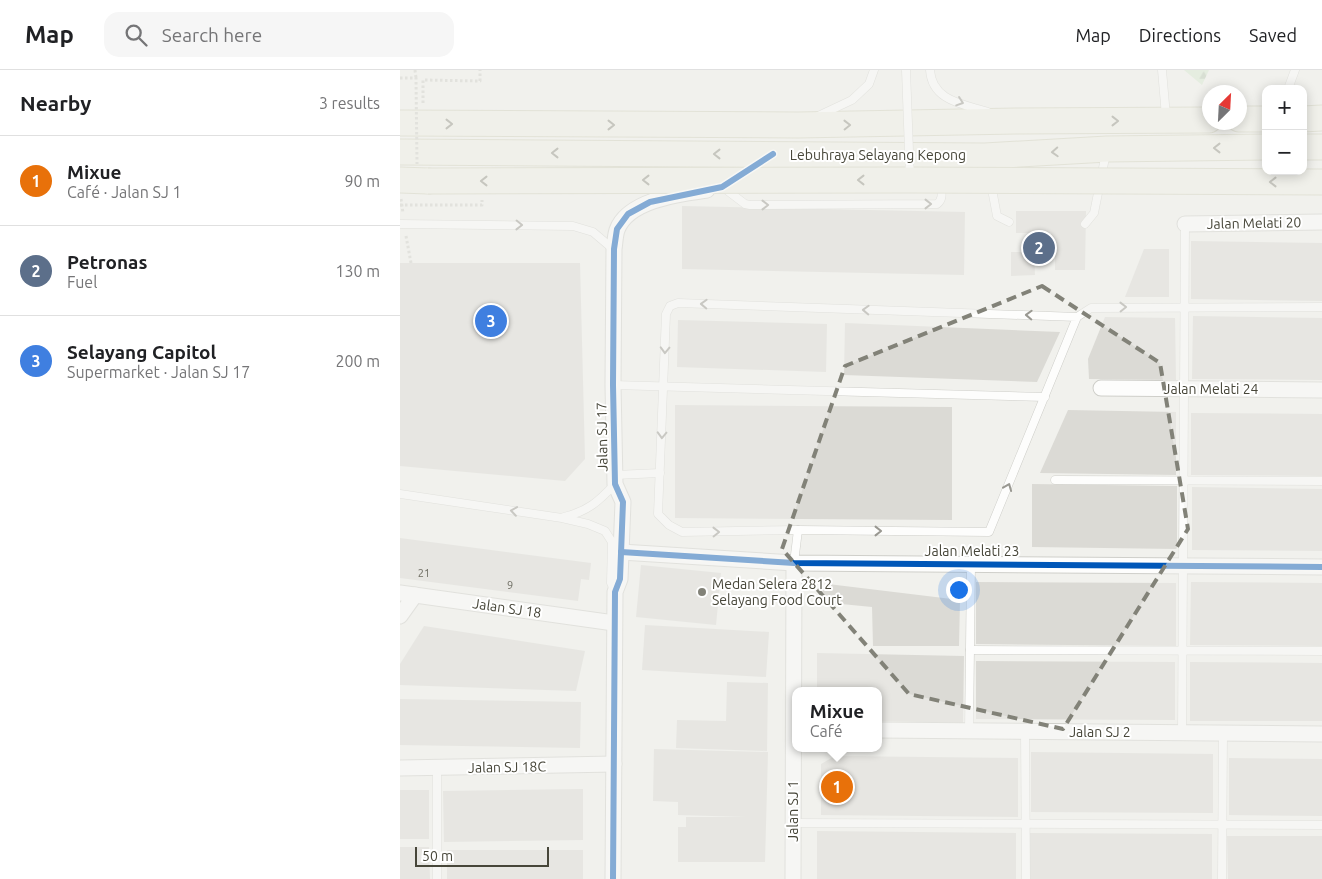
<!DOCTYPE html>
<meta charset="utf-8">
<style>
:root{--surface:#fff;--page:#f6f6f6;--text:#202124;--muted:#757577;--line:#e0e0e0;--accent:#828278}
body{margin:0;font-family:Ubuntu,sans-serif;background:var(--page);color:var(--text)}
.controls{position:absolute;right:15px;top:15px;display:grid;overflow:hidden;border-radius:10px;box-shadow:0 2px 12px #0003}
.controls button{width:45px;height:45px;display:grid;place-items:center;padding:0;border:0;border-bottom:1px solid var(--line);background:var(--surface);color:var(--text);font:25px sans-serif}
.compass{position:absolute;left:802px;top:15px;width:45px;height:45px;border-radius:50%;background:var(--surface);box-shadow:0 2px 12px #0003;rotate:24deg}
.scale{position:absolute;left:15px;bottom:12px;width:134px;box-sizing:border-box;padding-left:5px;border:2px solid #474639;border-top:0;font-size:14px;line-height:18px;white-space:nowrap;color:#474639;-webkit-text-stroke:4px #fff;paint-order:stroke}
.you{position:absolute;left:558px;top:519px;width:18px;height:18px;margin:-12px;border:4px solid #fff;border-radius:50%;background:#1a73e8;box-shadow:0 0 0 8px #1a73e833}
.badge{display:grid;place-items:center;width:32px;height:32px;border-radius:50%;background:var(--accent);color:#fff;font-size:16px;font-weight:700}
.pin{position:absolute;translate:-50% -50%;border:2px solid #fff;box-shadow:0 1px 5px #0006}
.popup{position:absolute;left:392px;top:617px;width:90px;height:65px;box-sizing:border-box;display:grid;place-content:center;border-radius:10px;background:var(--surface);filter:drop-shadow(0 1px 4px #0005);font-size:16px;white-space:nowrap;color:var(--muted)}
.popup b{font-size:19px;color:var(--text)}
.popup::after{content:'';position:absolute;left:50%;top:100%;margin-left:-10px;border:10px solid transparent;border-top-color:var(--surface)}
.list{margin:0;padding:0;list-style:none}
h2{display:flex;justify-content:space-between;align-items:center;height:65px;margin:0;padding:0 20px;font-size:21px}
h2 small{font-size:16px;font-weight:400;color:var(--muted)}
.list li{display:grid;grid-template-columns:32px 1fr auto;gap:15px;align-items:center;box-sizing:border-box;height:90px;padding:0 20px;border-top:1px solid var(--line)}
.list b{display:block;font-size:19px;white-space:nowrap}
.list p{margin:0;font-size:16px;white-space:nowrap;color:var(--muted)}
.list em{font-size:16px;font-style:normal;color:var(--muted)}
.icon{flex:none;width:28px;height:28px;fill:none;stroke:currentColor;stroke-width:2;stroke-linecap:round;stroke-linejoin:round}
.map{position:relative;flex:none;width:922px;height:809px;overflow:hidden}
header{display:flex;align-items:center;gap:30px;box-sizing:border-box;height:70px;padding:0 25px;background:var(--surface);border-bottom:1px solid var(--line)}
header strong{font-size:24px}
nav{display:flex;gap:28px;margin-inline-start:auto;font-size:18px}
.search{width:350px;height:45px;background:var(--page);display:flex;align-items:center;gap:12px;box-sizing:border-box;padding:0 18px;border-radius:15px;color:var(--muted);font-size:19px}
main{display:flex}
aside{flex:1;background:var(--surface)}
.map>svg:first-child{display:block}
</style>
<header>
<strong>Map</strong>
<div class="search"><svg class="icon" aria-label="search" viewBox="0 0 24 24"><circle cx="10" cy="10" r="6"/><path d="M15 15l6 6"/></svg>Search here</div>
<nav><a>Map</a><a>Directions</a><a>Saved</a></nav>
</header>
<main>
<aside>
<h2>Nearby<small>3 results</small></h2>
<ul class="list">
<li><span class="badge" style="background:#e8710a">1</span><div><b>Mixue</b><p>Café · Jalan SJ 1</p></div><em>90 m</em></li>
<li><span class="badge" style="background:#5c6f8a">2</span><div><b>Petronas</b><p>Fuel</p></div><em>130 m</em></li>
<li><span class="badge" style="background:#3f7fe0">3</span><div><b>Selayang Capitol</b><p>Supermarket · Jalan SJ 17</p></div><em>200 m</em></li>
</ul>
</aside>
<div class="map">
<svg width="922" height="809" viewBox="0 0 922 809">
<defs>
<pattern id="forest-firs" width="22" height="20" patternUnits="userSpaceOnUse" patternTransform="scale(1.25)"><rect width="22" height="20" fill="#d7e9d0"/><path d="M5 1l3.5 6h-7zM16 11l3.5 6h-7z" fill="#bac9b3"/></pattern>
</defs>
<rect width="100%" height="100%" fill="#f1f1ed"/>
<path fill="url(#forest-firs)" d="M784,0H809L802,15Z"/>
<g fill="#dbdad5">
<path d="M282,136L565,142L564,205L282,199Z"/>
<path d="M616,141H686L685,200H655V178H651V163H616Z"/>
<path d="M791,171L922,173V231L791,229Z"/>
<path d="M744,179H769V227H725Z"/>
<path d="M611,182H634L635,205L611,206Z"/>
<path d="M0,193H180L185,389L165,411L0,396Z"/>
<path d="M793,246L922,248V310L792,309Z"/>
<path d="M705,247L775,248L776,310L689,309L688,289Z"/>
<path d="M278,250L427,254L426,302L277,297Z"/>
<path d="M445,253L660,262L637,312L444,305Z"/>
<path d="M275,335L552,337V450L275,448Z"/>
<path d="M668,340L776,342V405L640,403Z"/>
<path d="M791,343L922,344V406L791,405Z"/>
<path d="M632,414L777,416V479L632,477Z"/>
<path d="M792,417L922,419V481L792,480Z"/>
<path d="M0,468L191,493L189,510L181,509L178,531L0,508Z"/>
<path d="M241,495L321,503L316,555L236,547Z"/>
<path d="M576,512L776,513V576L576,574Z"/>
<path d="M791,512L922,513V576L790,575Z"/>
<path d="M428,514L560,530L559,576H473L472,537L421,532V520Z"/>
<path d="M245,555L369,562L366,607L242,600Z"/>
<path d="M24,556L185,581L176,621L0,615V594Z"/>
<path d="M417,583L564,586L563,653L478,651V621H417Z"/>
<path d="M576,591L775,592V650L576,649Z"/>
<path d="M790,592L922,593V651H790Z"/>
<path d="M327,612L368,613L367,681L276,678L277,650L326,651Z"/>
<path d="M0,629L181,632L180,678L0,675Z"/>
<path d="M254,679L368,682L365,792H278V757H286V747H346L278,745V732L253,731Z"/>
<path d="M631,682L813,684V743L631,742Z"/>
<path d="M435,686L618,688V747L421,745V694Z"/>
<path d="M829,688L922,689V746L829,745Z"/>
<path d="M183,719V770L44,772L43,721Z"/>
<rect x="0" y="720" width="29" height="49"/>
<path d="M417,761L616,763V809H417Z"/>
<path d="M630,763L812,764V809H630Z"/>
<path d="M827,766H922V809H828Z"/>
<path d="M0,777H29L30,809H0Z"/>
<rect x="47" y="780" width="136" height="29"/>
</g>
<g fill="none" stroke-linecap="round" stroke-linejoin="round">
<g stroke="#cfcfca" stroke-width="9">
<g id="service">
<path d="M530,0C532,31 563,34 588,42"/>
<path d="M762,0L766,46"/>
<path d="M888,19L895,0"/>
<path d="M418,46L452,30L469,14L474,0"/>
<path d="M591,114L597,146L609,152"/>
<path d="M324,118L345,134L350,135L537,134C544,129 541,121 541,114"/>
<path d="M0,154L173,156L193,162L213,179"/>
<path d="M685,154L694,143L706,83"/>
<path d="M677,247L278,233L270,236L266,244L258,444L269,455L282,462L398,460L589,462L677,247L691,238L922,237"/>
<path d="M213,315L645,327"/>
<path d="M215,405L260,403"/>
<path d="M655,410L922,411"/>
<path d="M0,424L162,448L188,454L205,461L212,472L211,513L215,522"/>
<path d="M164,447C188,441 198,432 215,414"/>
<path d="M394,493L398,460"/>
<path d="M570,580L922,581"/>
<path d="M569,661L571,494"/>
<path d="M625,661L626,809"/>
<path d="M782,663L785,154"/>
<path d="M37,698V809"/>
<path d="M393,753L922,755"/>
<path d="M822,809L823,663"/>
</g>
</g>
<g stroke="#cfcfca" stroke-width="17">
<g id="minor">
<path d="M785,154L922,152"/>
<path d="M701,318L922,320"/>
<path d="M221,482L394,493L922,497"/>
<path d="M0,523L214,553"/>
<path d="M0,546L15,525"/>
<path d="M478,660L922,664"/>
<path d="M0,698L214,694"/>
<path d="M213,809L215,522L220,509L223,432L215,414L213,315L214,179C215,173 215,166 217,160C228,130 279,124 307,120"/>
<path d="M393,809L394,493"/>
</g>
</g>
<g stroke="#d1d1bd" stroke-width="27">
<g id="primary">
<path d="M839,49H866"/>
<path d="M903,49L922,48"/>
<path d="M0,53L398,55L616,51L809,50"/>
<path d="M903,77H922"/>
<path d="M0,82L585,86L707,79L866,77"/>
<path d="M0,110L28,111"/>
</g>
</g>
<g stroke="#d1d1cb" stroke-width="3" stroke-dasharray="2.5 2.5" stroke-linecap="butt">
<path d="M15,0L16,8"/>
<path d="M23,33V10L80,11V0"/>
<path d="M1,129L3,143"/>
<path d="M6,166L11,193"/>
</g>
<use href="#service" stroke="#fdfdfc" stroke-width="8"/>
<use href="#minor" stroke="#fdfdfc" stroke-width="15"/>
<use href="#primary" stroke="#f0f0e6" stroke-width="25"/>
<g stroke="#cfcfca" stroke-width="9" stroke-linecap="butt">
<path id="service-bridge" d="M506,0L510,108"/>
</g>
<g stroke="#d1d1bd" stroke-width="27" stroke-linecap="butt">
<path id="primary-bridge" d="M28,111L510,110L922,112"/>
</g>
<g stroke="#d1d1cb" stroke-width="3" stroke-dasharray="2.5 2.5" stroke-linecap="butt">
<path d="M0,8H16L17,94"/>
<path d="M0,135H82V130"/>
</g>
<use href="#service-bridge" stroke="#fdfdfc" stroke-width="8"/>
<use href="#primary-bridge" stroke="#f0f0e6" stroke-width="25"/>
<g stroke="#fff" stroke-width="9">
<g id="cycleway">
<path d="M221,482L394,493L922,497"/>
<path d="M213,809L215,522L220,509L223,432L215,414L213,315L214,179L217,159L228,144L250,132L322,117L373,84"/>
</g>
</g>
<use href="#cycleway" stroke="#0057b8" stroke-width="6"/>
</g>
<defs><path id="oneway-chevron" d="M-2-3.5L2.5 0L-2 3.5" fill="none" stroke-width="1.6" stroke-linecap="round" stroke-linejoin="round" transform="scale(1.25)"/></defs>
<g stroke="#999891">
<use href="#oneway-chevron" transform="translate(560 32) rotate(19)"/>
<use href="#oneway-chevron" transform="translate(528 134)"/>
<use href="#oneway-chevron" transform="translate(365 135)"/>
<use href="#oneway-chevron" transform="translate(119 155) rotate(1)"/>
<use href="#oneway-chevron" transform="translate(304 234) rotate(-178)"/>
<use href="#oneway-chevron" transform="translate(723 237) rotate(-1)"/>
<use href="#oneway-chevron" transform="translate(466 240) rotate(-178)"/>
<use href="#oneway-chevron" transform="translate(629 245) rotate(-178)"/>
<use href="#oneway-chevron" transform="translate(265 280) rotate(92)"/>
<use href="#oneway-chevron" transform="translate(262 365) rotate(92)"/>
<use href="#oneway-chevron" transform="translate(608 417) rotate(-68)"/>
<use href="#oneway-chevron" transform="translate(114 441) rotate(-172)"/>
<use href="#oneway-chevron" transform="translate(478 461)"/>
<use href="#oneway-chevron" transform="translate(316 462) rotate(-1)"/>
</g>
<g stroke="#939287">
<use href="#oneway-chevron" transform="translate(715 51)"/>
<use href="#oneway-chevron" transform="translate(49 54)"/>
<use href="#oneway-chevron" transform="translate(211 55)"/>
<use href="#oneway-chevron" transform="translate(447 55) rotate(-1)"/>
<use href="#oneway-chevron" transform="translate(817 78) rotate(180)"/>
<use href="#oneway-chevron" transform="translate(655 82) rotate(177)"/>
<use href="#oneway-chevron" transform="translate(155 83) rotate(-180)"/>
<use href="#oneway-chevron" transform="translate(317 84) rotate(-180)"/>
<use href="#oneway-chevron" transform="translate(246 110) rotate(180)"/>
<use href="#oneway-chevron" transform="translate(461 110) rotate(180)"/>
<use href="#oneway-chevron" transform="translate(84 111) rotate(180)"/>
<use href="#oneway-chevron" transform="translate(873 112) rotate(-180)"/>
</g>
<path d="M0 0H922V809H0ZM642,216L760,293L788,459L663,659L509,624L382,479L445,296Z" fill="#f1f1ed" fill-opacity=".55" fill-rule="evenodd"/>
<path fill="none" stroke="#828278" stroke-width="4" stroke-dasharray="10 6" stroke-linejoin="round" d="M642,216L760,293L788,459L663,659L509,624L382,479L445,296Z"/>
<circle fill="#828278" stroke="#fff" stroke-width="2" cx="302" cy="522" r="5"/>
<g text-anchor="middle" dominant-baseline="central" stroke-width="4" stroke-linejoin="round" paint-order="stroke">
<g font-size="11" fill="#6d6c61">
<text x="24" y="503">21</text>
<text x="110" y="515">9</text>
</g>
<g font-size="14" fill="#474639" stroke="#fff">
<text x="478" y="85">Lebuhraya Selayang Kepong</text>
<text transform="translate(854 153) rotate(-1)">Jalan Melati 20</text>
<text x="811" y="319">Jalan Melati 24</text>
<text transform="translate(202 367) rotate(-91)">Jalan SJ 17</text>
<text x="572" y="481">Jalan Melati 23</text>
<text transform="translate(107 538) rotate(8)">Jalan SJ 18</text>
<text x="700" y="662">Jalan SJ 2</text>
<text transform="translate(107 697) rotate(-1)">Jalan SJ 18C</text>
<text transform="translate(393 741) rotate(-90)">Jalan SJ 1</text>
</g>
<g font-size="14" fill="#474639" stroke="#fff" text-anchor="start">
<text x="312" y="514">Medan Selera 2812<tspan x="312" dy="16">Selayang Food Court</tspan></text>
</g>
</g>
</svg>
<div class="controls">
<button>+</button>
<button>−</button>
</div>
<svg class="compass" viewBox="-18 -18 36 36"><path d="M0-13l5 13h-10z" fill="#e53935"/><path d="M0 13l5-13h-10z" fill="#757577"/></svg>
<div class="scale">50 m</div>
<div class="you"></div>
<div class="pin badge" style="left:437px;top:717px;background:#e8710a">1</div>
<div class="popup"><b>Mixue</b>Café</div>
<div class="pin badge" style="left:639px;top:178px;background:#5c6f8a">2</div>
<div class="pin badge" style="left:91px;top:251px;background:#3f7fe0">3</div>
</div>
</main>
